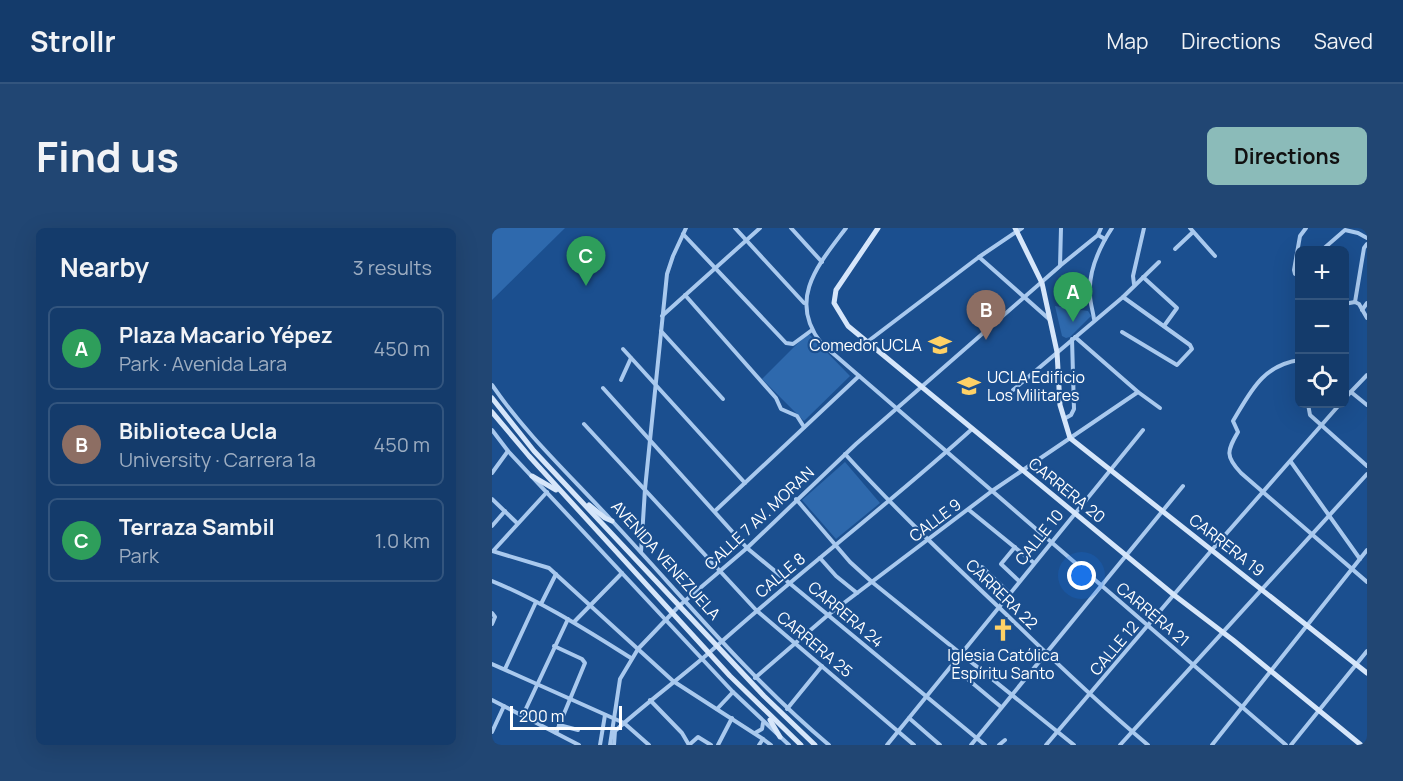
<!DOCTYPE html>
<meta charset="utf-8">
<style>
:root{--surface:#143b6b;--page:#214673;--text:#f1f3f6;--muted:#9dadc1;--line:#33557e;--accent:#8bbbb9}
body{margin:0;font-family:Manrope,sans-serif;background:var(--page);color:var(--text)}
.controls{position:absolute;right:18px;top:18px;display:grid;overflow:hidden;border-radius:9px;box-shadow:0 6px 24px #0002}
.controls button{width:54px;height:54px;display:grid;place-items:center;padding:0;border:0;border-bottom:2px solid var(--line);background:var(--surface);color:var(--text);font:30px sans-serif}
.scale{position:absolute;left:18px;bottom:15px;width:112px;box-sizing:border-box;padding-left:6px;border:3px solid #fff;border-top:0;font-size:16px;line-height:21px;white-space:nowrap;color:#fff;-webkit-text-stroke:4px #1b4f8f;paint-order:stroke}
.you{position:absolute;left:590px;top:348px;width:21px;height:21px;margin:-15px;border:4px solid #fff;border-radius:50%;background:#1a73e8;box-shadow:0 0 0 9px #1a73e833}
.badge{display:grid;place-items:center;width:39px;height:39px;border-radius:50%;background:var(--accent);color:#fff;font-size:20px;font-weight:700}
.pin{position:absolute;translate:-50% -50px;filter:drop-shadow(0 2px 3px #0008)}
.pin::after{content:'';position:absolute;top:32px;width:21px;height:18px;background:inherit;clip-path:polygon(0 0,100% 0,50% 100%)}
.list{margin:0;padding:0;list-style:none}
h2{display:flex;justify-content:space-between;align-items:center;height:78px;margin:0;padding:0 24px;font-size:26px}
h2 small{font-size:20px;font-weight:400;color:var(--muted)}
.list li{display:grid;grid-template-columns:39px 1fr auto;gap:18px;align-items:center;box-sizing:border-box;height:84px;margin:0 12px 12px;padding:0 12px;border:2px solid var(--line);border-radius:9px}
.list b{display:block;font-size:22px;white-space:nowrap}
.list p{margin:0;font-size:20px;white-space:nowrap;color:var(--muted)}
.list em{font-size:20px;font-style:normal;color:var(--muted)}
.icon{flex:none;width:33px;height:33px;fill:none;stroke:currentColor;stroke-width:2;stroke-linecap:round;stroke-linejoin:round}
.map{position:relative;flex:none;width:875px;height:517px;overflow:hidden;border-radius:9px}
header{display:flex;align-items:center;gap:36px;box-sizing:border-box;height:84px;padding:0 30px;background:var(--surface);border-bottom:2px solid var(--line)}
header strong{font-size:28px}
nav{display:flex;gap:33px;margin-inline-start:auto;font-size:21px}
.intro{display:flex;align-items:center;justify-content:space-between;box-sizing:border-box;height:144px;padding:0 36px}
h1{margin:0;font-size:42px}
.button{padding:15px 27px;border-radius:9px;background:var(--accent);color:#111;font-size:21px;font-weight:700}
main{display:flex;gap:36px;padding:0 36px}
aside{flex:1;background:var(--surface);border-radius:9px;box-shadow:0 6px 24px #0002}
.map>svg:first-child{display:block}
</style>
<header>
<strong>Strollr</strong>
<nav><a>Map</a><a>Directions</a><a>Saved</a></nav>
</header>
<div class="intro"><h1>Find us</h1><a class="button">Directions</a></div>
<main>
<aside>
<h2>Nearby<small>3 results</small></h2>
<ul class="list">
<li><span class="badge" style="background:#2e9e5b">A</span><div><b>Plaza Macario Yépez</b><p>Park · Avenida Lara</p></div><em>450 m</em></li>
<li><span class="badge" style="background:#8d6e63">B</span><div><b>Biblioteca Ucla</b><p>University · Carrera 1a</p></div><em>450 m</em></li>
<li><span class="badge" style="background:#2e9e5b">C</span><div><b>Terraza Sambil</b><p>Park</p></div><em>1.0 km</em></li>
</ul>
</aside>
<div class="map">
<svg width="875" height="517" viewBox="0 0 875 517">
<rect width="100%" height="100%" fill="#1b4f8f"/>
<g fill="#2e69ad">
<path d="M0,0H73L0,72Z"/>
<path d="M563,78L596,83L599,88L578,109L574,110L570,108Z"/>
<path d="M316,105L358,148L312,193L270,151Z"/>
<path d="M353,234L388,275L344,311L310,272Z"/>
</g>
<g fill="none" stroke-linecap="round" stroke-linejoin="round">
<g stroke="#a9c9ee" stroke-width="4">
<path d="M243,0L312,75"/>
<path d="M299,0L330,34"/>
<path d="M354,0C327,36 295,71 329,115L794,517"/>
<path d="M609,0L606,7L613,11"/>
<path d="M698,0L723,28"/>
<path d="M191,6L294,115L301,116L320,102"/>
<path d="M683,21L701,4"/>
<path d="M830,22L853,2L866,5L875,10"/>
<path d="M487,29L557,91"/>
<path d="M569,37L606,7"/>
<path d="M808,48L803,46L802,42L808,8L814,0"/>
<path d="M651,49L685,80L672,98"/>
<path d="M642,56L641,48L652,0"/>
<path d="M193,67L284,170L289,181L305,188L312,199"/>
<path d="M863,74L872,20L875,16"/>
<path d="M852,76L863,74L867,76L875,90"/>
<path d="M870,82L875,75"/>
<path d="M170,88L268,0"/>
<path d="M602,91C601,83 598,75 598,67C596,43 607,20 620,0"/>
<path d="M169,103L231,171"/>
<path d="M630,104L685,137L700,121L698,117L631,69"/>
<path d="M583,109L646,164L668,180"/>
<path d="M375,114L487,29L530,0"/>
<path d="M131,121L253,255"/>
<path d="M808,132C770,137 758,165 741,193L746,204C735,223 733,228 749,245L875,354"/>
<path d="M129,152L139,130"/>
<path d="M0,157C35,208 80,249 121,294C192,370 257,450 337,517"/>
<path d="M111,160L255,320L493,517"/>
<path d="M521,162L631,69L667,34"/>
<path d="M859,164L875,177"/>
<path d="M852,171L875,147"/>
<path d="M816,176L818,187L875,238"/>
<path d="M572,191L579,187L582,181L580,111"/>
<path d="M92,196L264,382L422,517"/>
<path d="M0,202L16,223L241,464L297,517"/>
<path d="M353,226C404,282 460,335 515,387C561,432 607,476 656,517"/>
<path d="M799,234L868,331"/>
<path d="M0,245L16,223"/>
<path d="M0,271L25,295"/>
<path d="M304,271L358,334L380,354L582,517"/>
<path d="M477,282L542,335"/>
<path d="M223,283L367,148"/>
<path d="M0,298L13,283"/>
<path d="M523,319L509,336L527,353"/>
<path d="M0,323L57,340L181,453L271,511L267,517"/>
<path d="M1,323L55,264"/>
<path d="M149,324L153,261L175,46L181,28L194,0"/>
<path d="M328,330L344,348L365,365"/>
<path d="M490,339L517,365"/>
<path d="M0,353C49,373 94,402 139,430"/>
<path d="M49,376L64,346"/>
<path d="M0,385L3,389L0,396"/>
<path d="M82,394L130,345"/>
<path d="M62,418L90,431L93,435L64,505"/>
<path d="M0,436L132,495L157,517"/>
<path d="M460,438L509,479"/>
<path d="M13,441L44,374"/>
<path d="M263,450L336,387L500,263L646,164"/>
<path d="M0,472L87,517"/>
<path d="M158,472L190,505L197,517"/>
<path d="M225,481L241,464"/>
<path d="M295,481L330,438"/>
<path d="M31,487L76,391"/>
<path d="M417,490L448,517"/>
<path d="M67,497L86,502"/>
<path d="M0,504L12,478"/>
<path d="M263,505L270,501L271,495"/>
<path d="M271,511L279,517"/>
<path d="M108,517L113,487"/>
<path d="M118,517L128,451L146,421L187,378L255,320L364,216L568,38L569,0"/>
<path d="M122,517L123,503C154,475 187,451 218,424C303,347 395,278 480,201"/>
<path d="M197,517L206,509L219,517"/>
<path d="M226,517L240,490"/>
<path d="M395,517L651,202"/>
<path d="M479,517L691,258"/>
<path d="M507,517L513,512"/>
<path d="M554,517L719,323L848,176"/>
<path d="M628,517L875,246"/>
<path d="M720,517L875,322"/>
<path d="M799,517L875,423"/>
</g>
<g stroke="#d6e6fa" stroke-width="5">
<path d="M386,0L344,62L342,75L356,98L682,367L741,412L869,517"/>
<path d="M523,0L550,55L565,124L568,177L578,210L875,445"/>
<path d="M0,170L42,223L272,468L323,517"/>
<path d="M0,184L37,228L238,448L309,517"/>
<path d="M40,248L64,262"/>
<path d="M97,277L113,290L120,293"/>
<path d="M278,492L288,509"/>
</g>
</g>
<defs>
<g id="university-bare" transform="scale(1.8)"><path d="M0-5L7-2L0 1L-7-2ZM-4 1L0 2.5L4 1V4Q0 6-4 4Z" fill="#ffd166" stroke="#1b4f8f" stroke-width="2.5" paint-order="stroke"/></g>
<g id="church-bare" transform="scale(1.8)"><path d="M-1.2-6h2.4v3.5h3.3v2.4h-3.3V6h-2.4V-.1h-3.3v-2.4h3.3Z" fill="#ffd166" stroke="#1b4f8f" stroke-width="2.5" paint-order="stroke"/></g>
</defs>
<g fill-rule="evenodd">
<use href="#university-bare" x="448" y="117"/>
<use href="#university-bare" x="477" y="158"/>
<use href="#church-bare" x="511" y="402"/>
</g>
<g text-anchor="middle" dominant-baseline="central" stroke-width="4.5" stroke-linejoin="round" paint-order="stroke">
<g font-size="16" fill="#fff" stroke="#1b4f8f" text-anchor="end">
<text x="430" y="117">Comedor UCLA</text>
<text x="495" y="149" text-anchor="start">UCLA Edificio<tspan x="495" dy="18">Los Militares</tspan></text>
<text x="511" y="427" text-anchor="middle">Iglesia Católica<tspan x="511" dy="18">Espíritu Santo</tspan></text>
</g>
<g font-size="16" fill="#fff" stroke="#1b4f8f">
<text transform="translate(575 262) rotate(39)">CARRERA 20</text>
<text transform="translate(267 290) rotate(-43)">CALLE 7 AV. MORAN</text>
<text transform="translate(443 292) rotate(-37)">CALLE 9</text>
<text transform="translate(547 309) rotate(-51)">CALLE 10</text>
<text transform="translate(735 317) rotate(38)">CARRERA 19</text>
<text transform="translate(174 332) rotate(48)">AVENIDA VENEZUELA</text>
<text transform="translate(288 347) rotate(-40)">CALLE 8</text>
<text transform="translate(510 366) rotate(44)">CARRERA 22</text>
<text transform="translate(354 386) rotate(40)">CARRERA 24</text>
<text transform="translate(661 386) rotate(40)">CARRERA 21</text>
<text transform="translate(323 416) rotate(40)">CARRERA 25</text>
<text transform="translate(622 420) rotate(-50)">CALLE 12</text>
</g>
</g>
</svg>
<div class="controls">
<button>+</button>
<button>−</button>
<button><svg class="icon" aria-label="locate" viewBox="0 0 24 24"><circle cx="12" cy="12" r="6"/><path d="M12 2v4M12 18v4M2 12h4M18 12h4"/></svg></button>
</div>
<div class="scale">200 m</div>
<div class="you"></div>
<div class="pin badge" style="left:581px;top:94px;background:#2e9e5b">A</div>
<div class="pin badge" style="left:494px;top:112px;background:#8d6e63">B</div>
<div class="pin badge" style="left:94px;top:58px;background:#2e9e5b">C</div>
</div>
</main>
